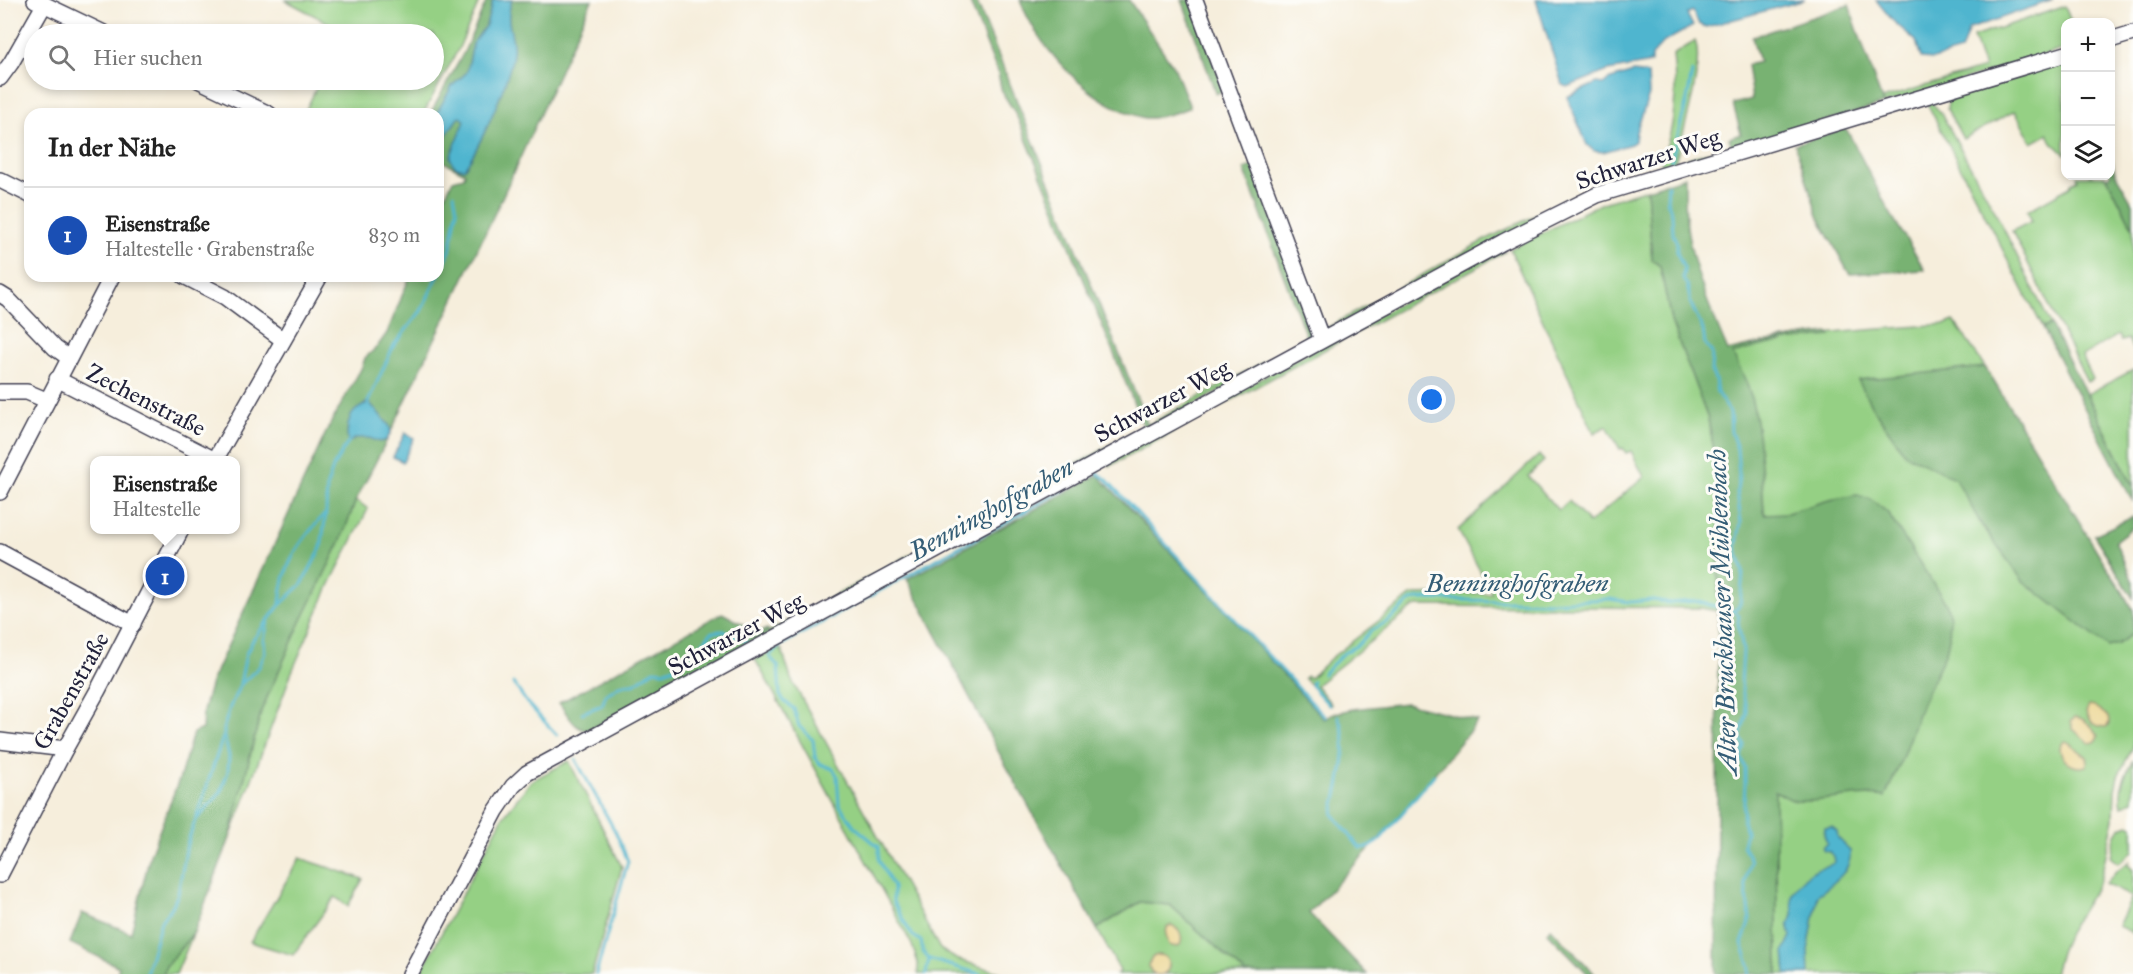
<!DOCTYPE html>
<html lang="de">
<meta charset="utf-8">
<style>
:root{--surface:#fff;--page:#f2f2f2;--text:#222;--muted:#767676;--line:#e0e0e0;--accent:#b5179e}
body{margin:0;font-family:"IM FELL Great Primer",serif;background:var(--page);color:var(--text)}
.controls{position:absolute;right:18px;top:18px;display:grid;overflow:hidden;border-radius:12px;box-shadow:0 3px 9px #0003}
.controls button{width:54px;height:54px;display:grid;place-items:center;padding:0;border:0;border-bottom:2px solid var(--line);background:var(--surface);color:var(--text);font:30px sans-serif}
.you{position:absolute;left:1432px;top:400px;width:21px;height:21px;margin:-15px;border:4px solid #fff;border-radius:50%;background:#1a73e8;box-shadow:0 0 0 9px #1a73e833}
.badge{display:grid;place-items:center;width:39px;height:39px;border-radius:50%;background:var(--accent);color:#fff;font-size:20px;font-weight:700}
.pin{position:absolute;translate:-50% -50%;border:3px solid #fff;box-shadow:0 2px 6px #0006}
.popup{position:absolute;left:90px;top:456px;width:150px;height:78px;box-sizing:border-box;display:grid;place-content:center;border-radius:12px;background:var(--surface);filter:drop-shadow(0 2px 4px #0005);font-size:20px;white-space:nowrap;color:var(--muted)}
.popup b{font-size:22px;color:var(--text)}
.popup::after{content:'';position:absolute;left:50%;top:100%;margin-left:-12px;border:12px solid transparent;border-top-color:var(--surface)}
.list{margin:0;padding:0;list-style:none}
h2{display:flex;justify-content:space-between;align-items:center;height:78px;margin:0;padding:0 24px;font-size:26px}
h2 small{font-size:20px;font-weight:400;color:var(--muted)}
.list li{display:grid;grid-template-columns:39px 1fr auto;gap:18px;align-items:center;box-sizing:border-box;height:96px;padding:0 24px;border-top:2px solid var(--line)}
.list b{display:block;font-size:22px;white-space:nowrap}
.list p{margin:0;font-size:20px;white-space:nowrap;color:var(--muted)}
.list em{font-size:20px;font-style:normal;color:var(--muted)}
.icon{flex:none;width:33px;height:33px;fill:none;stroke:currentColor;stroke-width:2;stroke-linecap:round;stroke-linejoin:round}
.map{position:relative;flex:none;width:2133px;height:974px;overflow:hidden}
.search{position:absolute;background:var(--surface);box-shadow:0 3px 9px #0003;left:24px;top:24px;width:420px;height:66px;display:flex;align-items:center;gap:15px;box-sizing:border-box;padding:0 21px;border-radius:33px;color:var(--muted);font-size:22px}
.panel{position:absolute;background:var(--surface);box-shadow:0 3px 9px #0003;left:24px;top:108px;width:420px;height:174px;border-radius:18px}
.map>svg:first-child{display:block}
</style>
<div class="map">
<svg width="2133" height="974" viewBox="0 0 2133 974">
<rect width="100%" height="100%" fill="#fdfcf7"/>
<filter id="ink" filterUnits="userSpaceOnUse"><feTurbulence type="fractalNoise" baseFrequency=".0167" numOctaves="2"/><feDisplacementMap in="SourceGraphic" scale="12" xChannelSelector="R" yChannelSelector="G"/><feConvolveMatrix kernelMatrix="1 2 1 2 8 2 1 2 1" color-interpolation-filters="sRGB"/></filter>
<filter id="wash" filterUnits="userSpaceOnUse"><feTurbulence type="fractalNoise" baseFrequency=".008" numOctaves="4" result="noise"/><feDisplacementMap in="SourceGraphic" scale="24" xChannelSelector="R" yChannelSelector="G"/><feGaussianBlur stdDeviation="1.35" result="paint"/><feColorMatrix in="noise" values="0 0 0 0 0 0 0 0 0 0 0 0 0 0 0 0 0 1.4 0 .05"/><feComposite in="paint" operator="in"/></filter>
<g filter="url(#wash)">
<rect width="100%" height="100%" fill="#f6eedc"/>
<g fill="#95d084" stroke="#5c7960" stroke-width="1.5">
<path d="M285,0H480L459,48L423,114H304L320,80H434V34H342L338,28Z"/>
<path d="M2065,6L2071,22H2066L2065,49L1883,104L1882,99L1984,68L1973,37Z"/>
<path d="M1695,41C1705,65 1682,136 1675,162L1722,148V153L1597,191L1327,331L1325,329L1485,240L1581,193L1663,166L1661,160C1676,127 1677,90 1673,55Z"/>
<path d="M2065,57V154L2052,142L2048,134L2032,143L2015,111L1963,139L1947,109L1949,93Z"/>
<path d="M1931,102L1941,113L1994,209L2051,325L2043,328L1927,103Z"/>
<path d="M2077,176H2106L2133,228V350L2128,339L2121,341L2118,335L2082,356L2093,379L2087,382L2012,231L2032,221L2027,211L2070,187L2071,183L2078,180Z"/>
<path d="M1647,189L1652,260L1660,266L1671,321L1708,419L1716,460L1719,491L1718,611L1701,608L1419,606L1414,607L1316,685L1331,704L1329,706L1304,678L1307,676L1310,678L1331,658L1412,595L1492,593L1458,530L1539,455L1544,461L1528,476L1558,510L1569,501L1589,523L1644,477L1631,451L1626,453L1623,448L1620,449L1607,426L1594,433L1510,249L1600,204Z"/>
<path d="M1500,249L1505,252L1110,466L1109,461Z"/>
<path d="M1954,321L1985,367L2088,538L2122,590L2133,612V747L2118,776L2115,790L2114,819L2100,881L2068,933L2060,952L2054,974H1778L1772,670L1762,473L1754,412L1747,385L1728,351C1799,332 1873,330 1946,324Z"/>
<path d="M1315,334V339L600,729L588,730Z"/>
<path d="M2133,370V486L2087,394Z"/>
<path d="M356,500L368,509L330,584L291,674L230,838L261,711L300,624L340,542Z"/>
<path d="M774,648L782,650L791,679L940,949L956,959L1005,974H918V963L912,945L755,659Z"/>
<path d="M2133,760V800L2122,806C2118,788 2125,775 2133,760Z"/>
<path d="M569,761L622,867L592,974H420L503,817L531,781Z"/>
<path d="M2129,824L2133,826V851L2119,863L2111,857C2114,844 2113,827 2129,824Z"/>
<path d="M300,858L363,879L348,906L335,897L293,955L250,942Z"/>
<path d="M2129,862L2128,865L2133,870V933L2118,926L2132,897L2105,884L2116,871Z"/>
<path d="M1140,902L1170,905L1246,974H1116L1120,971L1097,929Z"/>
<path d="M194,932L176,974H163L166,966Z"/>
</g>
<g fill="#78b272" stroke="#4d6a56" stroke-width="1.5">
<path d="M487,0H592L501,200L387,440L356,500L340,542L300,624L261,711L230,838L194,932L166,966L163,974H117L119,967L70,943L82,913L131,933L150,855L180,777L193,733L202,729L203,711L211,682L328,428L362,367L365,358L377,347L387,333L410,276H438V209L453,180L464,177L465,173L438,159V114H430L464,52Z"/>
<path d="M969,0H976L1148,425L1144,428L1016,114L1002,92L998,74Z"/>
<path d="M1020,0H1129L1175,69L1190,107C1180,112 1156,119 1145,118C1139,117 1132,114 1127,112C1082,95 1037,45 1020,0Z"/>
<path d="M1182,0H1191L1224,90L1216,94Z"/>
<path d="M1849,5L1883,104L1733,149L1729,138L1741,134L1733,104L1752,99L1747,65L1759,62L1752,37Z"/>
<path d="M1844,129L1847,130L1889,211L1925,270L1850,274L1847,270L1818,216L1795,144Z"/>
<path d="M2111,156L2115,173L2133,204V228L2107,177L2110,176Z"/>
<path d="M1253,166L1315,334L1307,339L1244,169Z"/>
<path d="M1685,177C1685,191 1685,205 1686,219C1691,265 1710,309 1728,351C1762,343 1794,336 1829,333L1831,336C1797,339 1765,343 1733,354C1737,364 1743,374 1747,384C1761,425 1761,472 1764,514L1787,513L1829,500L1857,495L1870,499L1887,512L1947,605L1950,618L1949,639L1946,652L1922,703L1899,766L1885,797C1856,791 1826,803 1796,801C1789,800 1781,794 1775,791L1778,974H1716L1719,491L1716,460L1708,419L1671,321L1660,266L1652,260L1647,189Z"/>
<path d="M2051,325L2133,486V502L2043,328Z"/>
<path d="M1985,367L2133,610V633L2118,644L2108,647L2023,581L1982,526L1956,479L1905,454L1872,407L1858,380Z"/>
<path d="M1098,475L1232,618L1324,719L1335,713L1353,709L1406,703L1478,721L1393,824L1309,913L1367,974H1246L1170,905L1140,902L1097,929L999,753L907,579Z"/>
<path d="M2133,517V527L2115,541L2133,582V598L2094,535Z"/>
<path d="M722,613L756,631H762L767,629L769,631L588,730C575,731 567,713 559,703Z"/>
<path d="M1551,928L1595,974H1588L1547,932Z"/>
</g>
<g fill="#eeda9e" stroke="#887e6c" stroke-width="1.5">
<path d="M2089,706L2095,707L2109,717L2110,722L2106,727C2096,727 2089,721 2086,712Z"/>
<path d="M2075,717C2083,717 2096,729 2098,737L2095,742L2089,743L2073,729L2071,722Z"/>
<path d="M2064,741L2068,742L2087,757L2088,761L2086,766C2073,770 2060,760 2060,747Z"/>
<path d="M1171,925C1179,928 1184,937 1180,945L1176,947L1169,945L1166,935L1167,927Z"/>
<circle cx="1159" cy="965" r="10"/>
</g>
<g fill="#50b5cf" stroke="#396c85" stroke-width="1.5">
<path d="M493,0H512C503,26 516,33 513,54C509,81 480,147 464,169L457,167L452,163L450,157L465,121L461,117L458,118L438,147V114H436L452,86L467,72L473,43L486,25Z"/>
<path d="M1536,0H1805L1706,27L1699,24L1692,11L1687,14L1693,26L1664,42L1651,56V63L1608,71L1567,87L1562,84Z"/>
<path d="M1876,0H2053L1969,29L1961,51L1933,59L1921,58L1916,41L1893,21Z"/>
<path d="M1633,72L1648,74L1649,95L1636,132L1635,141L1631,144L1603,152L1594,151L1587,145L1567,97L1597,83L1603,84L1608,80Z"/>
<path d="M368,401L389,425L391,431L387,440L380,442L369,438H356L348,443C346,432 347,417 356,410C361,406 365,406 368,401Z"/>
<path d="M405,433L414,438L403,462L393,457Z"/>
<path d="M1832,827L1837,831L1838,838L1850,850C1853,871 1833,883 1818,895L1808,950L1809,974H1786L1784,951L1791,936L1788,923C1800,912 1787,904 1793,892C1798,884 1808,873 1817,869C1824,866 1829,867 1835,862L1834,856L1830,852L1824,851L1822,848L1827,843L1824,835L1825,828Z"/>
</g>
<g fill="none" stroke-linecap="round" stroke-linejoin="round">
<g stroke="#50b5cf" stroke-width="3">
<path d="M1671,161L1687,100L1692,72"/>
<path d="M1668,185L1667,201L1672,214L1673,234L1677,243V253L1684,268L1683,279L1687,285L1691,304L1703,330L1705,344L1712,353L1711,371L1715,379L1717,393L1730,412L1731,432L1737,449L1739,475L1737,491L1741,523L1736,547L1743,572L1740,604L1735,611L1739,616L1738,622L1743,651L1741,684L1747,713L1740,737L1744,745L1741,757L1745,768V784L1743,821L1746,832L1743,845L1751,861L1745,882L1750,920L1742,943L1750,968L1749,974"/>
<path d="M368,402L394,345L421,311L450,251L457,210L454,194"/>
<path d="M280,604C283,564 298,543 325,514"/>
<path d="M1323,674L1344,653L1358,645L1371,631L1388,621L1412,600L1417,599L1551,602L1609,599L1630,602L1654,600L1670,603L1695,601L1735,611"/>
<path d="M1312,682L1311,685L1329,705"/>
<path d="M513,683L528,704L557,735"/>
<path d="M240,684L246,654L253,640L279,606L302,584L321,548L326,512L327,485L334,465L349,441"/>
<path d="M582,713L602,705L606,695L617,687L625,684H634L654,670L664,671L674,667L686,655L697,650L712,632L723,631L746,641"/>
<path d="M1338,716C1352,747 1339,782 1333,814L1360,848L1370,847L1378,842L1434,775"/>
<path d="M576,760L615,831L628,861L596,974"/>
<path d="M196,819L223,737"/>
<path d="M146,974L161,921L172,907L178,894L187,844L195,821L221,792L228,771L229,756L224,735V727L230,707L240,685L259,667L265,653L264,640L268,621"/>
<path d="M926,974L929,959"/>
<path d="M980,974L929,959L923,952L921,941L912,935L893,902V887L879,860V847L855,827L839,804L837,775L833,769L820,764L815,757L813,740L799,726L794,709L784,701L780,695L778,666L769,656L781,645L1096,472L1106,479L1325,717"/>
</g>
</g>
</g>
<g filter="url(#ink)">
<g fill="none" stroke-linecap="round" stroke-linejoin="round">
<g stroke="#424153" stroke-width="18">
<g id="minor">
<path d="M35,0L106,34"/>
<path d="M1195,0L1322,340"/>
<path d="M2110,40L2133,33"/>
<path d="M0,78L11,63L44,5"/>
<path d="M198,80L269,114"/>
<path d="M0,180L30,195"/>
<path d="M184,276L225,297L283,340"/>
<path d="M0,294L8,299L55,348L69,358"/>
<path d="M57,379L215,460"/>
<path d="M0,392H27L46,400"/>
<path d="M215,460L320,276"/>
<path d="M0,492L112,276"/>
<path d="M0,552L133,624"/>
<path d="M0,741L65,749"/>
<path d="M0,875L65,749L98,690L181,530"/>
<path d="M410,974L496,811L513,786L527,773L1503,242L1597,195L2066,54"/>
</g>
</g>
<use href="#minor" stroke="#fff" stroke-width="15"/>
</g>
</g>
<g text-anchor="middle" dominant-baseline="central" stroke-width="6" stroke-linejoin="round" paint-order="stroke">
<g font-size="24" fill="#22223b" stroke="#fdfcf7">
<text transform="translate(1648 159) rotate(-18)">Schwarzer Weg</text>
<text transform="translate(146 400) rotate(27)">Zechenstraße</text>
<text transform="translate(1162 401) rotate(-28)">Schwarzer Weg</text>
<text transform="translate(736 634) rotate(-28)">Schwarzer Weg</text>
<text transform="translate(71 691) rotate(-61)">Grabenstraße</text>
</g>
<g font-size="26" font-style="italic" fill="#345d76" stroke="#fdfcf7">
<text transform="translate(991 509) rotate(-29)">Benninghofgraben</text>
<text x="1517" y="583">Benninghofgraben</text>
<text transform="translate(1722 612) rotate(-92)">Alter Bruckhauser Mühlenbach</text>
</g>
</g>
</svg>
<div class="controls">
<button>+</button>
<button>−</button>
<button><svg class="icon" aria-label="layers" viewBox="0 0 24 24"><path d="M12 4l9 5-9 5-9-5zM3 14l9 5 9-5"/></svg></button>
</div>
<div class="you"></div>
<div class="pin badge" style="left:165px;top:576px;background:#1a4fb4">1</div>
<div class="popup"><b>Eisenstraße</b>Haltestelle</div>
<div class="search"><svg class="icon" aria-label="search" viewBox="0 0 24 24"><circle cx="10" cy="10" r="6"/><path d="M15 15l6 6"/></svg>Hier suchen</div>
<section class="panel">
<h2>In der Nähe<small></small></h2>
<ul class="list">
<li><span class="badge" style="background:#1a4fb4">1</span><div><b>Eisenstraße</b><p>Haltestelle · Grabenstraße</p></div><em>830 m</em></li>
</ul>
</section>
</div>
